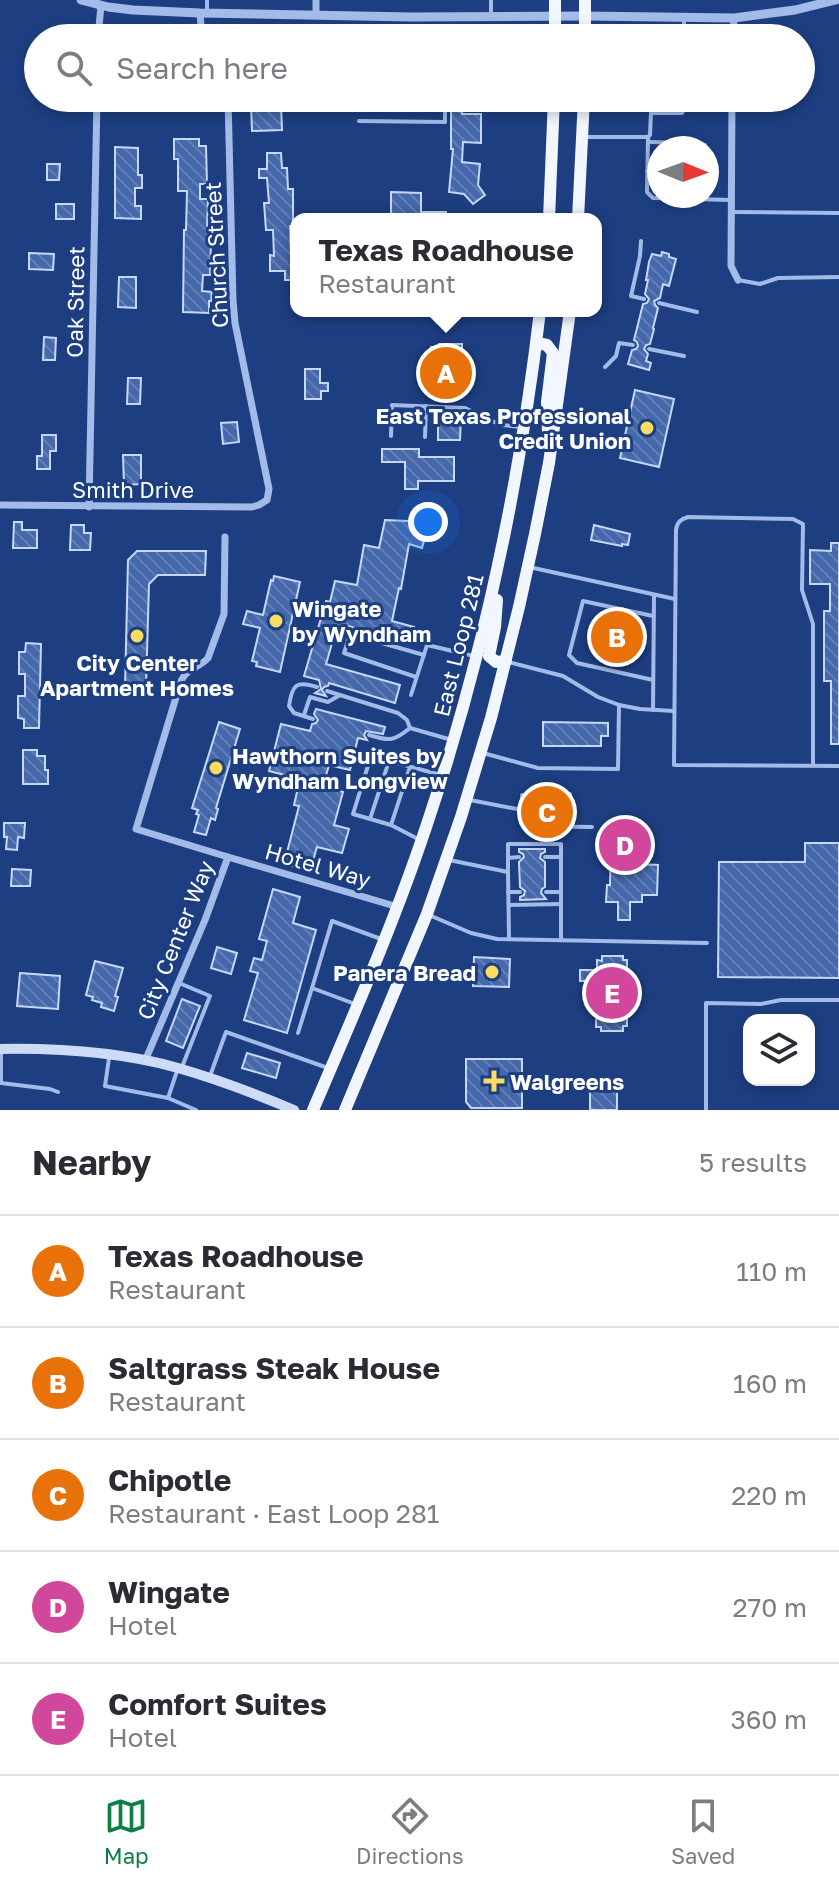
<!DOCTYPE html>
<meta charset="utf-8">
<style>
:root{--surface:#fff;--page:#f7f7f7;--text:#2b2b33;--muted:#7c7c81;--line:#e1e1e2;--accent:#0b8043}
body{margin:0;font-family:"Golos Text",sans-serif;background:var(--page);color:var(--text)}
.controls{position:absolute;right:24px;bottom:24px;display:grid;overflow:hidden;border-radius:16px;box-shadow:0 4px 12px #0003}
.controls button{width:72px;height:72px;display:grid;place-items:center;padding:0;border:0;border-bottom:2px solid var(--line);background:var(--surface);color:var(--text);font:40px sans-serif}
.compass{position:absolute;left:647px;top:136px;width:72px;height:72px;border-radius:50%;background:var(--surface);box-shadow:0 4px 12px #0003;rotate:91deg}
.you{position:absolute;left:428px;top:522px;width:28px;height:28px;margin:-20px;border:6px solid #fff;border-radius:50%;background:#1a73e8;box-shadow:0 0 0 12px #1a73e833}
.badge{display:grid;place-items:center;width:52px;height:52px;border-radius:50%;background:var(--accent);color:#fff;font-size:26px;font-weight:700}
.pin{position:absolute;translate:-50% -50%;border:4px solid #fff;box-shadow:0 2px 8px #0006}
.popup{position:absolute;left:290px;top:213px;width:312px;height:104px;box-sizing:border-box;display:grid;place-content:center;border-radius:16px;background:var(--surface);filter:drop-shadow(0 2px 6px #0005);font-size:26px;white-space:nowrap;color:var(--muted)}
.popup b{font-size:30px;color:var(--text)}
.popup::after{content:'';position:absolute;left:50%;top:100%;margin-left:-16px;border:16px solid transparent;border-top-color:var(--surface)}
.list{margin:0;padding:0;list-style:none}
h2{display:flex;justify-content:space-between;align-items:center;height:104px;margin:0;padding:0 32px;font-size:34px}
h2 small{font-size:26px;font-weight:400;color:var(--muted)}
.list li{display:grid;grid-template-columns:52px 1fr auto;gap:24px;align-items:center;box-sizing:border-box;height:112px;padding:0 32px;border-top:2px solid var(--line)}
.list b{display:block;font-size:30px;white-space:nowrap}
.list p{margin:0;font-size:26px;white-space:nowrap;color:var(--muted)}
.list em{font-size:26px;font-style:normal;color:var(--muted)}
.icon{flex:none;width:44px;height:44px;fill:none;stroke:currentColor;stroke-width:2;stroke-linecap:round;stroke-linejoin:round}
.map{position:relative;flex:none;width:839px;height:1110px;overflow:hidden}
.search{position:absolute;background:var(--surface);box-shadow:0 4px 12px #0003;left:24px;right:24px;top:24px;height:88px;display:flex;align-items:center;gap:20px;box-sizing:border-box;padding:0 28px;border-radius:44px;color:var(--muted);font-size:30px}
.sheet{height:664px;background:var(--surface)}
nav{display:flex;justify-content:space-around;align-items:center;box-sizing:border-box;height:112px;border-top:2px solid var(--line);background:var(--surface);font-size:22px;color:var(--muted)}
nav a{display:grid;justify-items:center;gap:4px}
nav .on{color:var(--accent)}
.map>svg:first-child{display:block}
</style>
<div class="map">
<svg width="839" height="1110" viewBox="0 0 839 1110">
<defs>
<pattern id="building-back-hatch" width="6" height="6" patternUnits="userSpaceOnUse" patternTransform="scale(2)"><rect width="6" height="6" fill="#4568ab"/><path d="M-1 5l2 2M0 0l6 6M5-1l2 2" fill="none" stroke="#617fb8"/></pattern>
</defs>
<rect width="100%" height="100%" fill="#1d3e81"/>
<g fill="url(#building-back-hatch)" stroke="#c6d7f7" stroke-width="2">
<path d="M281,104L282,130L252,131L251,105Z"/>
<path d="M451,107H462V114H481V143L463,142L462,162L480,164L478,185L485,195L473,204L464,194L449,192L453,149H451Z"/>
<path d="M174,139H199V146H206L207,184H200V199H208L207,229L208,242H211L210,275H203L202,291L212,292L211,301H209V313L183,312L184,230H186L187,191H178V159H174Z"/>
<path d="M115,147L138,148V175H142V188H135V206H141V219L115,218Z"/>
<path d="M267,153H281L282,168H287L288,189H293V226H290L291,256H296V280H285V271H270V255L274,256L273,230H266L264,203H269L267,178H259V169H267Z"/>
<path d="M47,164H60L59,180H47Z"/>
<path d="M391,192L421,193V212H446V219H391Z"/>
<rect x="56" y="204" width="18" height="15"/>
<path d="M662,252L669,254V257L676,259L669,286L663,284L660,298L654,301L655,305L658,308L653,328L654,329L650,344L646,345L644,349L648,354L646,361L651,363L649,370L628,364L632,350L636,349L638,346L637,342L634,340L643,304L647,303L649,299L645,294L648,280H646L649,262L652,254L661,256Z"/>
<path d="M29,253L54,254L53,270L29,269Z"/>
<path d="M119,277H136V308L118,307Z"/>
<path d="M44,337L56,338L55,360H43Z"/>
<path d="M439,344H462V392H431V347H439Z"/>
<path d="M305,369H320V383H328V391H321V399H305Z"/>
<path d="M128,378H141L140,404H127Z"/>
<path d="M635,390L674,399L659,467L620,458Z"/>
<path d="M438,417H461L460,440H438Z"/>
<path d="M237,422L239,442L223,444L221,423Z"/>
<path d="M42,435H56V451H50V469H37V456H42Z"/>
<path d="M382,449H419V457H454V481H418V489H405V462H382Z"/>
<path d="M123,455H141V484L124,485Z"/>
<path d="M385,520L429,522L422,548L409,544L401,589L399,588L392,621L414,627L409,644L338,623L326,664L400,685L395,703L329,683L328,686L324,687L322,690L326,696L315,693L321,689L319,680L304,676L326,601L330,602L335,581L357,585L364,545L379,548Z"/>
<path d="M14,522H22V530H37V548H13Z"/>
<path d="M71,525H84V533H91L90,550H70Z"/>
<path d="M594,525L630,534L628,545L622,544V546L591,540Z"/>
<path d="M831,543H839V744H831V681H824V611H830V584H810V550L831,551Z"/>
<path d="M137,551H206L205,575H158L149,584L146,688L125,687L128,560Z"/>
<path d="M274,576L300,582L280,672L256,666L257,662L252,661L260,628L243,624L247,611L263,615L271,580L273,581Z"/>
<path d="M602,613L637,623L635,628L643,631L637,655L625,651L623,655L591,645Z"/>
<path d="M26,643L41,644L39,728H24V719L18,718V696H25V674H19V652H25Z"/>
<path d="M316,709L385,727L383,734L366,731L364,735L367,740L358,738L350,770L329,765L323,786L343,792L334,825L349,829L342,853L317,847L310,871L284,864L299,806L294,805L300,779L269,771L281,724L310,731L312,724L316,723L318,720L314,714Z"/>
<path d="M219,722L240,729L216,808L218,809L215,820L211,818L206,835L194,832L199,815L196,814L198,810L192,808Z"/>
<path d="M543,722L608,723V736H601V746H543Z"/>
<path d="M23,750H37V756H45V770H48V784H23Z"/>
<path d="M533,804L562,805V820H532Z"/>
<path d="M614,821H632V826H639V864L658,865L657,895H642V902H630V920H618V902H606L607,885H610L611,826H614Z"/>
<path d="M4,823H25L24,838L18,837L17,850L6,849L7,837H4Z"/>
<path d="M805,843H839V978L718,977L719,862H805Z"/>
<path d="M519,849H545V852L541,854L540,858L545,862V887L542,889L541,893L546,899L520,900V897L524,895L525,891L520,887L519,862L524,857L523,854L519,852Z"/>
<path d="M12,869L31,870L30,886H11Z"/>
<path d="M273,889L300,897L293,923L316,930L287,1033L244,1020L258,973L250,971L254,958L262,960L267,941L259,939Z"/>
<path d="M217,947L237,953L231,974L211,968Z"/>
<path d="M602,956H623V960H627V1026H623V1031H601V1027H596L597,981H580V970H597V960L602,961Z"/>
<path d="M474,957L510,959L509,987L473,986Z"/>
<path d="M95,961L123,968L115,996L118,997L114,1011L101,1007L102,1003L92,1000L93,997L86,995Z"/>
<path d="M20,973L60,976L58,1009L17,1006Z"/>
<path d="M182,999L200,1006L183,1048L166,1041Z"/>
<path d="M247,1053L280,1063L276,1078L242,1068Z"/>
<path d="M466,1059H522V1108H471L466,1102Z"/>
<path d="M604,1085H617V1110H590V1092H594V1087H604Z"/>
</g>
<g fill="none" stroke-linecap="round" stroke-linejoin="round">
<g stroke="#a2bbe9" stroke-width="4">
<path d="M207,13V0"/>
<path d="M491,15V0"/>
<path d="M684,20V38"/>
<path d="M651,113V98"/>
<path d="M359,121L445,122V98"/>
<path d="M583,137H648L650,135L651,113H682L684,110V98"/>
<path d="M648,137L647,192L653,198L731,200"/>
<path d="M648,142L693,143L705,145L706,148"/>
<path d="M647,171H659"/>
<path d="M731,212L839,213"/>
<path d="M641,241L640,256L631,296L644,299"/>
<path d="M738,280L760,284L778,278L839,277"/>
<path d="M659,303L697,312"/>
<path d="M649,349L684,356"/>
<path d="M605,367L616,356L619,343L633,345"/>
<path d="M391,436L392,405L465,408L501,425L522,427"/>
<path d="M425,437L426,406"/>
<path d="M529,567L675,599"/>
<path d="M508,662L563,676L598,697L619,705L640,709L674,711"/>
<path d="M416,677L344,653L350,634L424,655"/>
<path d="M653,680L577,663L569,655L583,601L653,616"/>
<path d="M327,691L398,713L407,720L410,728L452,740"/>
<path d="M411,695L427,645L474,656"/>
<path d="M653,710L654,595"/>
<path d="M304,715L310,697L328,702L340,695"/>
<path d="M313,719L294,713L289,706C292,685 296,680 317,687"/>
<path d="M369,735C389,741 393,742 410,728"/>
<path d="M483,753L538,768L618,769L619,705"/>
<path d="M813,766V624L802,590L803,524L793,519L688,517C681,519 677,522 676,530L674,765L839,766"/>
<path d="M410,767L391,825L420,840"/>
<path d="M470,800L522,810"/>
<path d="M370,819L389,761"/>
<path d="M391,825L353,814L371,756L441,775"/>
<path d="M570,826V794L522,795L523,826L592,827"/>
<path d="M545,857H561"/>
<path d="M508,858L519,857"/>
<path d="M449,860L508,872L509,938"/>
<path d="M508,872V844H561V940"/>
<path d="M508,892H520"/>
<path d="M546,892H561"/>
<path d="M509,905L561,904"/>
<path d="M429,915L471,933L497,939L707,943"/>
<path d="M179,983L210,996L182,1067"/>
<path d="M355,1004L312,988L332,921L381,939"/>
<path d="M298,1033L312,988"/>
<path d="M1,1051V1083"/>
<path d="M109,1058L105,1086L168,1098L196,1110"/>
<path d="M210,1076L226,1032L328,1068"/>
<path d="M1,1083L50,1089L58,1092"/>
<path d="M168,1098L177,1071"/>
<path d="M706,1110V1003L761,1004L781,1000H839"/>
</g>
<g stroke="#a2bbe9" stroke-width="7">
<path d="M316,0V15"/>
<path d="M200,13L201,26L207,38"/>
<path d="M98,38L101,5"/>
<path d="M733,38L734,18"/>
<path d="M732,98L731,266L738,280"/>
<path d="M0,505L252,507L259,505L267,500L269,489L235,323L233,300L228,98"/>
<path d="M89,507L97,98"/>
<path d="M228,857L398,907"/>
<path d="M145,1061L205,920L228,857L136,829L181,681C187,668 199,668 208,658L224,614L225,537"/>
</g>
<path stroke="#a2bbe9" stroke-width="9" d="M81,0L108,7L133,10L200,13L411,17L585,16L734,18L795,10L836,0"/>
<path stroke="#cddbf7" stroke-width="10" d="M0,1049C59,1048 121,1052 178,1068C217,1079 256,1094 294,1110"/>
<g stroke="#f2f6fe" stroke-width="12">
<path d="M555,38V0"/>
<path d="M585,38V0"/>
<path d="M549,219L554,98"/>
<path d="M578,219L584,98"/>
<path d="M537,343L547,345L553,353L547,402L548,432"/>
<path d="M497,600L495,627L489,656L496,662L506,661"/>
<path d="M313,1110C355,1012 398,914 431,812C485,649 520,481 540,311"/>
<path d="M345,1110L427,914L461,817L491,718L519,607L535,534L549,463L570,311"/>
</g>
</g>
<g fill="#f9dd60" stroke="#1d3e81" stroke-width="3">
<circle cx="647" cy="428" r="8"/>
<circle cx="276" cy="621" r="8"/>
<circle cx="137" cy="636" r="8"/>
<circle cx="216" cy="768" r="8"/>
<circle cx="492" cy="972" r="8"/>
<path d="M490 1069h8v8h8v8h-8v8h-8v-8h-8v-8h8z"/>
</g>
<g text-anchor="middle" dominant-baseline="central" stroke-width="6" stroke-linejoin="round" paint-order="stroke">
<g font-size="22" fill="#fff" stroke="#1d3e81">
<text transform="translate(216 255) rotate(-93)">Church Street</text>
<text transform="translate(75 302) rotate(-89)">Oak Street</text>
<text x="133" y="489">Smith Drive</text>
<text transform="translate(458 645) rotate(-76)">East Loop 281</text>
<text transform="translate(318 865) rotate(16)">Hotel Way</text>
<text transform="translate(175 940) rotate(-68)">City Center Way</text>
</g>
<g font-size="22" font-weight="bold" fill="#fff" stroke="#1d3e81" text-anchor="start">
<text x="631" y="415" text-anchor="end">East Texas Professional<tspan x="631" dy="25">Credit Union</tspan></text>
<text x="292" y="608">Wingate<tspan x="292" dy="25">by Wyndham</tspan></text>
<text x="137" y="662" text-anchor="middle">City Center<tspan x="137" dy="25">Apartment Homes</tspan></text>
<text x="232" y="755">Hawthorn Suites by<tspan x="232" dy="25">Wyndham Longview</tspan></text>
<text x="476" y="972" text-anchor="end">Panera Bread</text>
<text x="510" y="1081">Walgreens</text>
</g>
</g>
</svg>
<div class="controls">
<button><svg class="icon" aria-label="layers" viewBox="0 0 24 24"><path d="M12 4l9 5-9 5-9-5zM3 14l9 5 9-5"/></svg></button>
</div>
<svg class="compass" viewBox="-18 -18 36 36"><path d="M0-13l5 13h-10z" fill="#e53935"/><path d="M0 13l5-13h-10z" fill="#7c7c81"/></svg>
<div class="you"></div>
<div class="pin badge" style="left:446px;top:373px;background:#e8710a">A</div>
<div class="popup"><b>Texas Roadhouse</b>Restaurant</div>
<div class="pin badge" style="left:617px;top:637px;background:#e8710a">B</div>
<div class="pin badge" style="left:547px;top:812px;background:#e8710a">C</div>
<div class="pin badge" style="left:625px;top:845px;background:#d1479c">D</div>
<div class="pin badge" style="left:612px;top:993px;background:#d1479c">E</div>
<div class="search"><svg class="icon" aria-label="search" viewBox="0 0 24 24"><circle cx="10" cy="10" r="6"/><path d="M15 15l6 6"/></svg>Search here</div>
</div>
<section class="sheet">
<h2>Nearby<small>5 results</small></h2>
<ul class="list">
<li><span class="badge" style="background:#e8710a">A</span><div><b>Texas Roadhouse</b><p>Restaurant</p></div><em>110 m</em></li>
<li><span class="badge" style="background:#e8710a">B</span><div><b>Saltgrass Steak House</b><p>Restaurant</p></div><em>160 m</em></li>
<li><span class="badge" style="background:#e8710a">C</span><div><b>Chipotle</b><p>Restaurant · East Loop 281</p></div><em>220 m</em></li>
<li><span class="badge" style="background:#d1479c">D</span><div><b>Wingate</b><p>Hotel</p></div><em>270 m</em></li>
<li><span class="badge" style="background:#d1479c">E</span><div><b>Comfort Suites</b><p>Hotel</p></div><em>360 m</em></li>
</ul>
</section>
<nav>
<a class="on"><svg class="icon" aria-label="map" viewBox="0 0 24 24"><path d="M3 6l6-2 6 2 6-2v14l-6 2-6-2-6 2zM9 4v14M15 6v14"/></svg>Map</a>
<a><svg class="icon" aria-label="directions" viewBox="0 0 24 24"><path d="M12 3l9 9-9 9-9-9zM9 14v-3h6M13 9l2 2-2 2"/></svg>Directions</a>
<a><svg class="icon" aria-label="saved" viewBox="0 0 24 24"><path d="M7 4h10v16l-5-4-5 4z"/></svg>Saved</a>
</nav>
